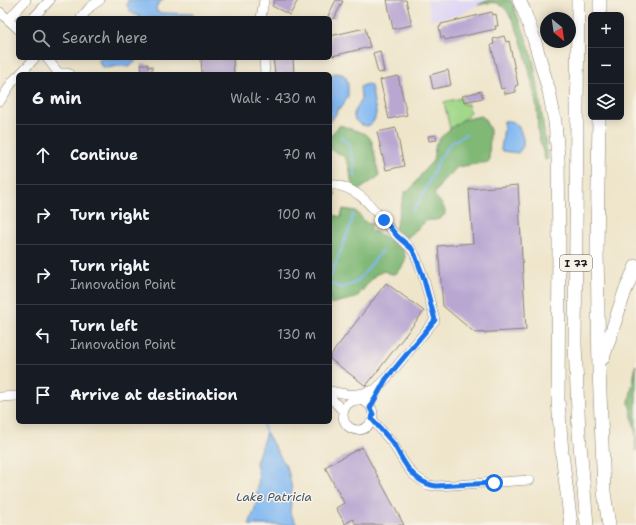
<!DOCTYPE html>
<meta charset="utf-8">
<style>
:root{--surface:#171b24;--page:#20242c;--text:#f1f3f6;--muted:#9ea1a6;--line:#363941}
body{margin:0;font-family:"Shantell Sans",sans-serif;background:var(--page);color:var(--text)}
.controls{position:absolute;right:12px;top:12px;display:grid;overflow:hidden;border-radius:6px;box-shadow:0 2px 10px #0003}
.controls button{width:36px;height:36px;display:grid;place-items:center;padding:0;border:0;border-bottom:1px solid var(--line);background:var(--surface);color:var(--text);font:20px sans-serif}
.compass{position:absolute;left:540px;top:12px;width:36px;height:36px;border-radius:50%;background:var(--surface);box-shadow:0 2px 10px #0003;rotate:151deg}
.stop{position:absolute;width:12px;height:12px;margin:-9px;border:3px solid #1a73e8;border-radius:50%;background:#fff}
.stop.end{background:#1a73e8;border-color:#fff;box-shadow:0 1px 4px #0008}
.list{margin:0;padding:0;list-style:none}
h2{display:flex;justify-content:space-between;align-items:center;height:52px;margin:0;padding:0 16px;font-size:17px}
h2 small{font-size:13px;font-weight:400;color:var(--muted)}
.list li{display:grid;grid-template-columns:26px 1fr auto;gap:12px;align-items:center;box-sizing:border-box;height:60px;padding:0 16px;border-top:1px solid var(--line)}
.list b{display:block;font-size:15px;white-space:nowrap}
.list p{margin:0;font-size:13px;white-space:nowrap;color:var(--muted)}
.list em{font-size:13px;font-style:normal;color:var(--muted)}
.icon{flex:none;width:22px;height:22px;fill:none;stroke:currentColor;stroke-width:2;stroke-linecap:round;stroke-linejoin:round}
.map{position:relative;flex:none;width:636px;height:525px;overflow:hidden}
.search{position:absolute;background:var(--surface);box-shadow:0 2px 10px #0003;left:16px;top:16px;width:316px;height:44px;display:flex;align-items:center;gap:10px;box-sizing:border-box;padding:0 14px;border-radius:6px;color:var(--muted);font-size:15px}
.panel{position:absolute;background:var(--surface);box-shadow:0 2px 10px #0003;left:16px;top:72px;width:316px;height:352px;border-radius:6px}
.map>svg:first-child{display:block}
</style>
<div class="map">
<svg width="636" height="525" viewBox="0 0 636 525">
<rect width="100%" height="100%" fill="#f7f3e8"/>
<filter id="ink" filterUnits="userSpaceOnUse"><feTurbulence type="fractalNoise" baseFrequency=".025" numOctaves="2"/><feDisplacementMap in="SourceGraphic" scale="8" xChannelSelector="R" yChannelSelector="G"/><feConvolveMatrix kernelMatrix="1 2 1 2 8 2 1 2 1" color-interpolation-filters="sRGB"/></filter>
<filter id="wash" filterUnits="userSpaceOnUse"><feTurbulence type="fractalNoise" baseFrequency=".012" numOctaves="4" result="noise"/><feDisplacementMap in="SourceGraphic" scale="16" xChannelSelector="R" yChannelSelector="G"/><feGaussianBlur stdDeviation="0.9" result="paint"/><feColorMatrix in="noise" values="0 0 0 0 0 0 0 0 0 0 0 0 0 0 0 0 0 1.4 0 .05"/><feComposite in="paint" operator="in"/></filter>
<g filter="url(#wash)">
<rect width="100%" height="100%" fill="#efe5cb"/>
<path fill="#ded5f5" d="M427,0H489L463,13L454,16L431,20Z"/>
<path fill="#a1d88a" stroke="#5e7a53" d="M461,98L463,104H468C468,107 469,109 470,111C470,117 455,125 450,129L444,102Z"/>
<g fill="#80b876" stroke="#4e6a49">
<path d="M489,0H511C519,20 528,40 533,61C540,93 543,127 548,159L545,160C543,151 540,142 538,133C537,125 538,117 537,109C533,87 520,14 499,4C494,1 484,4 478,5Z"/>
<path d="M481,116L484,118L490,130L489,162L457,167L448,177L444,179L434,195C439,201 453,213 439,219C434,221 430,219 426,221L407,238L395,229L405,192L409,190L414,185L425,169L431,163L433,160L436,143L445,133L462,120Z"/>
<path d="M340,125L366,134L369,137L372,142L379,176L359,190L352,186C350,176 351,161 342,155C338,152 333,152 330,149V136Z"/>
<path d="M330,191L335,192L333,215L341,217L343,209L356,211L366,223H370L372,224L370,228V230L388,238L393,244L403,250C404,253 406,257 405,260C404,265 398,274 393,274C390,274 386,272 384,271L375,275L356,298L330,304Z"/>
<path d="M636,365V451V436L629,402Z"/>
</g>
<g fill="#83b9f2" stroke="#506a87">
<path d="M128,0H164L161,1L156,7L157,12L163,13L193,14V18H138L140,16C132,15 130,12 127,5Z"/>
<path d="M100,58H137L134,63L129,67L118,66L107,68L101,66L99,61Z"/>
<path d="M335,73L342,74L346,77L348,85V96L341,108H338L336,114L330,122V75Z"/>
<path d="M367,84L370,85L371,86L376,112C376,118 373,125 367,126L359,124L355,120L354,117V113L360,102L361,98L360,87Z"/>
<path d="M504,121C515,120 519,125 522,135C523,138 524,142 523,145C523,148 520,150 518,153L502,151L501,149L503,136Z"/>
<path d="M266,432L288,470L292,489L290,513L297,525H249L255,508L259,477L256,463Z"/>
</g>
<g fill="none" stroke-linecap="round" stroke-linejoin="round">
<g stroke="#83b9f2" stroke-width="2">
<path d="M340,136L349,145L354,162L355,177"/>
<path d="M412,212L421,199L439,160L451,143L466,134"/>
<path d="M330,278L351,224L353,214"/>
<path d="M330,283L341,288L357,282L382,251"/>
<path d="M262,422L266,432"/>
</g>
</g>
<g id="blocks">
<g fill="#b9a7d2">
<path d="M275,0H298L290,15L272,6Z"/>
<path d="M336,0L343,1L334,19L328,16Z"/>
<path d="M387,0H406L412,25L393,29Z"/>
<path d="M492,12L493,15L496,14L498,26H495L496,29L445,40L444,37L441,38L439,27L441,26V24Z"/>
<path d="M365,28L370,47L332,56L330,46V36Z"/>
<path d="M504,36L506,42L509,41L518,85L515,86L516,92L505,94L504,88L501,89L491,45L494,44L493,39Z"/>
<path d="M380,51L384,72L378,73L373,53Z"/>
<path d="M201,58H233L234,74H202Z"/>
<path d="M273,58H293L294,74H275Z"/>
<path d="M141,64H148V67L152,66V74H142Z"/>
<path d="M448,70L451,85L433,89L430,75Z"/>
<path d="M398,76L407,115L389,119L380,80Z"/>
<path d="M481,91L483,98L464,102L462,96Z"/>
<path d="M396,128L404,166L386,170L377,132Z"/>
<path d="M436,135L437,140L429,141L428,136Z"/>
<path d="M518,185L526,330L475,333L443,306L438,246L473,243L469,189Z"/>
<path d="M386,283L424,311L366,386L330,359V356Z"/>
<path d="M362,447L404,525H356L353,519L345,524L336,508L344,503L325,467Z"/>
</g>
</g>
</g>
<g filter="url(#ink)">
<use href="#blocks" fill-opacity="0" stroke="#868074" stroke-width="1"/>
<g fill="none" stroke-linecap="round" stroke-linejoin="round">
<g stroke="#868074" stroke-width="10">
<g id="minor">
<path d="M0,12L18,29"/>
<path d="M33,18L50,0"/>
<path d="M81,18L90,7L100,0"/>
<path d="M261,18L264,0"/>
<path d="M8,20L26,0"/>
<path d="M47,58L59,74"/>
<path d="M264,58L265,74"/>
<path d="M59,73H67L70,74"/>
<path d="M20,74L35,58"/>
<path d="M0,101L13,81L18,76"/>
<path d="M330,184C364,188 373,211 394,233C401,241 411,245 415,255C424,273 429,300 435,320L386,379L363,401"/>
<path d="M331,391C347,395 357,396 373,390"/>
<path d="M0,397L18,396"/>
<path d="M330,397L343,411"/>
<circle cx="358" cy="415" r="15"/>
<path d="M372,419L393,444L405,464L411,472L415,476L428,485L436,486L453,485L530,480"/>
</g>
</g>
<g stroke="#868074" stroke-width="14">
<g id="highway">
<path d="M519,0L524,11L534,39L549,91L555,122L558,158L559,242L558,400L562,453L571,525"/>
<path d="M578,0L575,344L579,433L587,525"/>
<path d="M600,15V0"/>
<path d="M599,117L597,249L599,369L604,492L609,525"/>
<path d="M603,358L625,291L636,266"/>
</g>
</g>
<use href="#minor" stroke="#fff" stroke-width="9"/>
<use href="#highway" stroke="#fff" stroke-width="13"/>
</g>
</g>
<g fill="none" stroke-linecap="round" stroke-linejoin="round" filter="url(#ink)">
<path stroke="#1a73e8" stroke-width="5" d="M384,220L397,236L412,249L415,255L423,276L435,320L386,379L370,408L373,414L372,419C379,427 386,435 393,443C397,449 400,456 404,462C411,474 422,484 436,486L494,483"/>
</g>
<g text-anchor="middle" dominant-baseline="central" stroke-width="3" stroke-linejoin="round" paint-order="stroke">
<rect fill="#f7f3e8" stroke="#5e5c59" stroke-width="1" x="560" y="255" width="32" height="16" rx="3"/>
<g font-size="10" font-weight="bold" fill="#1c1c1c">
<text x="576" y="263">I 77</text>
</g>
<g font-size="12" font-style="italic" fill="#405367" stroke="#f7f3e8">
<text x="274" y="497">Lake Patricia</text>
</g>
</g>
</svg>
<div class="controls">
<button>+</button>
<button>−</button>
<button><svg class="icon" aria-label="layers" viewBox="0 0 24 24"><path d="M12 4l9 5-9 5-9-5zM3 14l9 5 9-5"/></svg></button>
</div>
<svg class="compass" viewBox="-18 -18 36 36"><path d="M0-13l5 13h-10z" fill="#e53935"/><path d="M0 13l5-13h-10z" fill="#9ea1a6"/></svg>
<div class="stop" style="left:494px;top:483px"></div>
<div class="stop end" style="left:384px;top:220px"></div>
<div class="search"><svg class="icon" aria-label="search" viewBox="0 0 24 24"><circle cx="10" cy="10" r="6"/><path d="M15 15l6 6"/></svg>Search here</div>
<section class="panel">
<h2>6 min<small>Walk · 430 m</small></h2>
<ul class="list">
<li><svg class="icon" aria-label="ahead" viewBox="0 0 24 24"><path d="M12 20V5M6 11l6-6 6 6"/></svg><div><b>Continue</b></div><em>70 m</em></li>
<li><svg class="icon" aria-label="right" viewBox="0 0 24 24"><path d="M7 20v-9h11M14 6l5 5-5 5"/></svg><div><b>Turn right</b></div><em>100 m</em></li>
<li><svg class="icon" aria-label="right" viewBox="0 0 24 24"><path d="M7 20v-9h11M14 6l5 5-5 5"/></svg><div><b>Turn right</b><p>Innovation Point</p></div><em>130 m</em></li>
<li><svg class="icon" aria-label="left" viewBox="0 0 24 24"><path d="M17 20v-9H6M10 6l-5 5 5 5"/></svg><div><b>Turn left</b><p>Innovation Point</p></div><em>130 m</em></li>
<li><svg class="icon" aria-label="arrive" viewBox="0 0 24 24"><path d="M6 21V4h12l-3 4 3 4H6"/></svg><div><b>Arrive at destination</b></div></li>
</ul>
</section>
</div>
